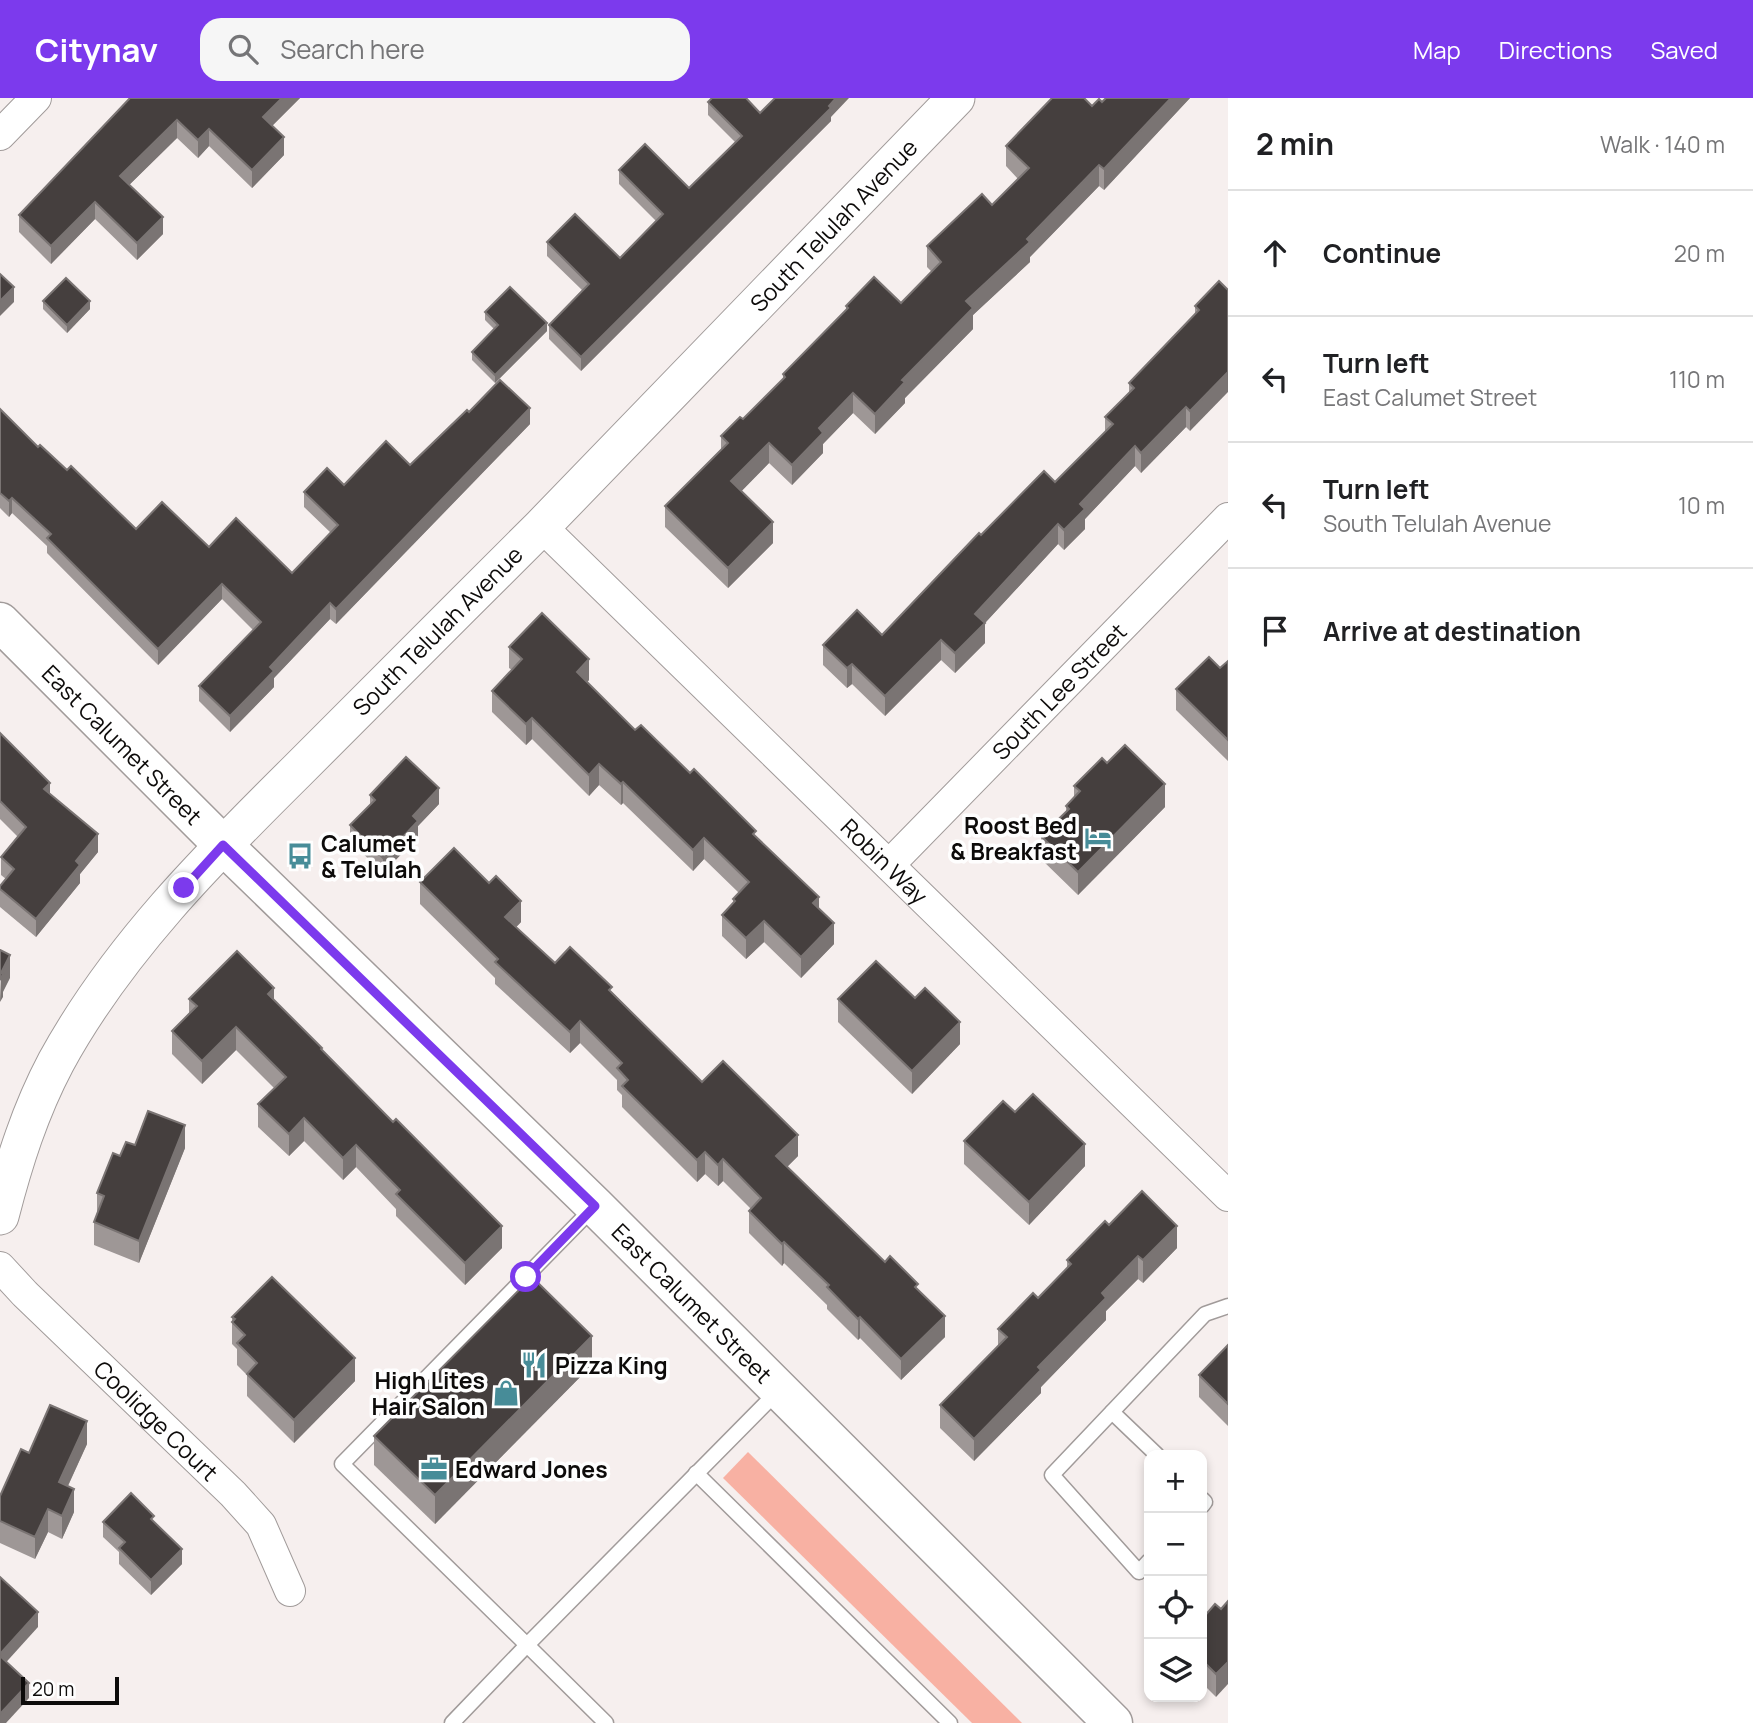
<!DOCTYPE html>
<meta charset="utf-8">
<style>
:root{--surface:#fff;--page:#f6f6f6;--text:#202124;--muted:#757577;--line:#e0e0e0;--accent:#7c3aed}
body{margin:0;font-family:Manrope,sans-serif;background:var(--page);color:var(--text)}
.controls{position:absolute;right:21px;bottom:21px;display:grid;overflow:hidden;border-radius:14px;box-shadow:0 4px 10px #0003}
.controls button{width:63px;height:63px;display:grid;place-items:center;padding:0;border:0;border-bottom:2px solid var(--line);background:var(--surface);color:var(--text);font:35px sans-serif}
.scale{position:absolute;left:21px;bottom:18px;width:98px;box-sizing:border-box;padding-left:7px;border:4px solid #0d0b0a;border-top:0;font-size:19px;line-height:24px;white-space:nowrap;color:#0d0b0a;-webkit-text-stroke:5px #fefefe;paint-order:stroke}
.stop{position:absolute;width:21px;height:21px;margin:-16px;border:5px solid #7c3aed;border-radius:50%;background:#fff}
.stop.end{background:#7c3aed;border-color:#fff;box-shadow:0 2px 7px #0008}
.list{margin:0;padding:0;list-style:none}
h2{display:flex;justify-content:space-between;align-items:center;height:91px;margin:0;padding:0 28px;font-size:30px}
h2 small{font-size:23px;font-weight:400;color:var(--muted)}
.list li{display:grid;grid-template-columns:46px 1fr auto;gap:21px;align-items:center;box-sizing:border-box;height:126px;padding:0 28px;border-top:2px solid var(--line)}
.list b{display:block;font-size:26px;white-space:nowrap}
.list p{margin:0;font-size:23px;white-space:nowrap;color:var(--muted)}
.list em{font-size:23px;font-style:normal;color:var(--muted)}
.icon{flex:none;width:38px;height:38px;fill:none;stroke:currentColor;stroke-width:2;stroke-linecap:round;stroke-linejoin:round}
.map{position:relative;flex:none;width:1228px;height:1625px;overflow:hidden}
header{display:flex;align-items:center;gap:42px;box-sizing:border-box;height:98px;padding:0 35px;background:var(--accent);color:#fff}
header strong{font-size:33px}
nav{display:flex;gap:38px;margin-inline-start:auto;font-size:24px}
.search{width:490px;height:63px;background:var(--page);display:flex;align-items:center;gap:18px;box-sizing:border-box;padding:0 24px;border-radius:21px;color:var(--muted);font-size:26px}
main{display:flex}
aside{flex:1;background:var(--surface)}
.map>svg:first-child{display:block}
</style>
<header>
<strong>Citynav</strong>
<div class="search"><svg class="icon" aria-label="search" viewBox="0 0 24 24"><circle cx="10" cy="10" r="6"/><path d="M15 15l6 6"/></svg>Search here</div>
<nav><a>Map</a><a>Directions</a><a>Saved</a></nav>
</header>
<main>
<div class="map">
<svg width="1228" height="1625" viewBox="0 0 1228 1625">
<rect width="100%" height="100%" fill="#f6efee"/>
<path fill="#f8b1a3" d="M748,1354L1022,1625H972L723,1380Z"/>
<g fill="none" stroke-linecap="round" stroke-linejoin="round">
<g stroke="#a19b9a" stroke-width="17">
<g id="service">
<path d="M594,1109L342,1366L527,1547L779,1292"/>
<path d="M1112,1314L1157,1357"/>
<path d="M696,1375L950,1625"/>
<path d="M1202,1401L1205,1404L1202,1408"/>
<path d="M1149,1463L1139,1474L1052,1377L1205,1216L1228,1208"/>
<path d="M452,1625L527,1547L606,1625"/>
</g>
</g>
<g stroke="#a19b9a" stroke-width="32">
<g id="minor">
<path d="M0,37L36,0"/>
<path id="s1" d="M541,428L1228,1098"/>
<path id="s2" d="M889,767L1228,420"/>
<path id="s3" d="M0,1169L25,1196L233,1396L261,1427L290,1493"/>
</g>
</g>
<g stroke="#a19b9a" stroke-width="39">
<g id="tertiary">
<path id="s4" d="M0,1118C14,1064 30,1013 56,964C117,852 209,760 298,672C379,590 460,510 541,429C680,287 817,143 956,0"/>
</g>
</g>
<g stroke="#a19b9a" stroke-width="41">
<g id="secondary">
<path id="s5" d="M0,524L223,747L595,1108L1113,1625"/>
</g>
</g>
<use href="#service" stroke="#fff" stroke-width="14"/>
<use href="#minor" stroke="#fff" stroke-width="30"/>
<use href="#tertiary" stroke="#fff" stroke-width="37"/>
<use href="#secondary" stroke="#fff" stroke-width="38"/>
</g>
<g fill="#9e9796">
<path d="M130,0H300L272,28L284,57L252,90L209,48L198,60L177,40L129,87L163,136L137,162L95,121L51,166L19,134V117Z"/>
<path d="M1106,0H1190L1104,92L1099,88L1030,159V164L973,217V231L905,300V305L875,336L853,315L823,346V355L792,387L769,365L741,393L773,445L728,490L665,429V408L721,351V338L743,321L783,281V276L846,212V208L901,205L932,174L927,169V148L992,107L1018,81L1006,68V48L1102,4Z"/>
<path d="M708,4L760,15L831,19V23L581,273L549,241V227L582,192L547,158V144L620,160L656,123L619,86V72L689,90L735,44L708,17Z"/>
<path d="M1219,183L1190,333L1186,329L1141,375L1135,368L1085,421V431L1064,452L1058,446L985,525V545L955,575L941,562L885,618L852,586L847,590L823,567V547L882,537L981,437L1055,384L1105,334V319L1129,295V285L1195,216V208Z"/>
<path d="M43,203L90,211L67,235L43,211Z"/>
<path d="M485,214L547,233L495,285L472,262V254L494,231L485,222Z"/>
<path d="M0,311L38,349L136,431L209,449L292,475L331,435L304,409V394L344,387L410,367L469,314L530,326L336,526L330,521L274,580V589L230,634L199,603V588L253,532L222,501L158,567L47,455V448L12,415L9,419L0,410Z"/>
<path d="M509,549L589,582L587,584L635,632L690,675L756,739L819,810L834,846L801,880L764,844L746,861L722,838V817L733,806V801L739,795L704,761L693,773L623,705L621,707L599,687L589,698L532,641L526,647L492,614V593L512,572L509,570Z"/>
<path d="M1228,563V663L1176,612V591L1220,570Z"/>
<path d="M0,635L98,754L80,776V785L36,839L0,809V788L6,781L1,777V759L18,739L0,721Z"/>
<path d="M1107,665L1165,709L1078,797L1041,761V738L1066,714V708L1074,699V688Z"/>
<path d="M370,697L439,706L418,728V739L383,775L350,743V727L370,707Z"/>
<path d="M420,784L521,824L516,829L555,865L612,894L702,984L798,1058L787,1069L885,1164L918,1191L945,1239L901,1282L860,1240L858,1242L827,1211V1207L784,1165L782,1168L749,1135V1113L751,1111L723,1083L718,1088L705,1076L697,1084L622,1009V997L617,992V982L580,945L570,955L495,886V880L420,806Z"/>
<path d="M189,901L274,902L322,953L502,1150L465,1187L396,1118V1111L356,1069L343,1082L304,1043L289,1058L258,1029V1006L274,990L236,952L202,986L172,956V933L189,915Z"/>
<path d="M838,901L960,946L912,996L838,924Z"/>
<path d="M1015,1014L1085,1068L1029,1127L964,1066V1043Z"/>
<path d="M135,1047L185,1050L139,1165L94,1147V1124L97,1115V1095L120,1058Z"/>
<path d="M1109,1127L1177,1150L1143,1185L1138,1181L1106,1213V1222L1041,1289V1295L974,1363L940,1330V1307L998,1248V1231L1038,1200L1067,1170V1162Z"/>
<path d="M232,1219L355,1283L294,1345L247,1298V1277L237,1267V1251L232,1246Z"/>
<path d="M1228,1247V1328L1199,1299V1277Z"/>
<path d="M592,1267L435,1426L374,1367V1338Z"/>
<path d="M87,1346L68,1388L74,1414L62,1441L48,1434L35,1461L0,1445V1398L29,1355Z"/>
<path d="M103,1424H154L182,1466L151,1497L119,1466V1454L103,1439Z"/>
<path d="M1221,1511L1216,1599L1202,1585V1521Z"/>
</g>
<g fill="#7a7473">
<path d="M282,0H300L263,37V19Z"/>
<path d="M836,0H849L831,19V23L581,273V259Z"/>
<path d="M1171,0H1190L1104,92V71Z"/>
<path d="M177,22V40L120,96V78Z"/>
<path d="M209,31V48L198,60V42Z"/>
<path d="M284,39V57L252,90V72Z"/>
<path d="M1099,67V88L1030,159V164L973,217V231L905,300V305L875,336V316L966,203Z"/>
<path d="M95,104V121L51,166V148Z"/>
<path d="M163,119V136L137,162V145Z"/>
<path d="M14,189V204L0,218V203Z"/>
<path d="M90,203V211L67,235V227Z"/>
<path d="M547,225V233L495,285V277Z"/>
<path d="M1228,274V294L1190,333V313Z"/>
<path d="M853,295V315L823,346V355L792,387V367L819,330Z"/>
<path d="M1186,309V329L1141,375V355Z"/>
<path d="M530,310V326L336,526V511Z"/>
<path d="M769,345V365L731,404V383Z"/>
<path d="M1135,348V368L1085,421V431L1064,452V432L1080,406Z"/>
<path d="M12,400V415L9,419V403Z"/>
<path d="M773,424V445L728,490V470Z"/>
<path d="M1058,426V446L985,525V545L955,575V555L975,516Z"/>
<path d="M222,486V501L158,567V551Z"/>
<path d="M330,505V521L274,580V589L230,634V618L270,569Z"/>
<path d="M941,542V562L885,618V598Z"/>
<path d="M589,561V582L577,595V574Z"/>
<path d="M852,566V586L847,590V570Z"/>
<path d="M532,620V641L526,647V626Z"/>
<path d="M599,666V687L589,698V677Z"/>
<path d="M623,684V705L621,707V686Z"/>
<path d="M50,685V703L44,691Z"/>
<path d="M1165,686V709L1078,797V774Z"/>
<path d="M439,690V706L418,728V739L383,775V760L413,718Z"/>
<path d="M98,736V754L80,776V785L36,839V821L76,763Z"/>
<path d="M704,740V761L693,773V752Z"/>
<path d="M819,799V820L813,805Z"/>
<path d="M521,803V824L505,841V819Z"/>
<path d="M764,823V844L746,861V840Z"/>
<path d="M834,825V846L801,880V859Z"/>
<path d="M10,857V880L3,894V899L0,904L1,875Z"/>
<path d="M274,890V913L268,896Z"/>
<path d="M580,923V945L570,955V934Z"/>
<path d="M960,924V946L912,996V973Z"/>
<path d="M236,929V952L202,986V963Z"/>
<path d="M304,1020V1043L289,1058V1036Z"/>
<path d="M185,1027V1050L139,1165V1143Z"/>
<path d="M798,1037V1058L776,1080V1058Z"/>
<path d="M1085,1046V1068L1029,1127V1104Z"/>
<path d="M356,1047V1069L343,1082V1060Z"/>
<path d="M705,1054V1076L697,1084V1062Z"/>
<path d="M723,1061V1083L718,1088V1067Z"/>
<path d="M502,1128V1150L465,1187V1165Z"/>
<path d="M1177,1128V1150L1143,1185V1162Z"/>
<path d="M784,1144V1165L782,1168V1146Z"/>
<path d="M1138,1158V1181L1106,1213V1222L1041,1289V1295L974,1363V1341L1102,1195Z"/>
<path d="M945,1218V1239L901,1282V1261Z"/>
<path d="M860,1219V1240L858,1242V1221Z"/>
<path d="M592,1238V1267L435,1426V1397Z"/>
<path d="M355,1260V1283L294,1345V1322Z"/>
<path d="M87,1323V1346L59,1407V1384Z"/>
<path d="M74,1391V1414L62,1441V1418Z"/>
<path d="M48,1411V1434L35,1461V1439Z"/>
<path d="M182,1451V1466L151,1497V1482Z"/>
<path d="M38,1514V1529L0,1571V1556Z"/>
<path d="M1228,1564V1586L1216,1599V1576Z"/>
<path d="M29,1585V1600L6,1625H0V1616Z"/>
</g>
<g fill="#453f3e" stroke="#7a7473" stroke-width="2">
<path d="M130,0H282L263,19L284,39L252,72L209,31L198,42L177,22L120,78L163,119L137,145L95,104L51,148L19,117Z"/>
<path d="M712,0H746L760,15L775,0H836L829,8L831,10L581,259L549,227L589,186L547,144L575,116L620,160L663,116L619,72L645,46L689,90L742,38L708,4Z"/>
<path d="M1052,0H1084L1092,8L1099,1L1102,4L1106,0H1171L1104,71L1099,67L1027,141L1030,144L966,203L973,210L902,282L905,284L875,316L853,295L819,330L823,335L792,367L769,345L731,383L773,424L728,470L665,408L728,345L721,338L740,319L743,321L785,279L783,276L848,210L846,208L874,179L901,205L941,164L927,148L982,96L992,107L1029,70L1006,48Z"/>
<path d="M0,176L14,189L0,203Z"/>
<path d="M66,180L90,203L67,227L43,203Z"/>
<path d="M1219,183L1228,192V274L1190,313L1186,309L1141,355L1135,348L1080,406L1085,411L1064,432L1058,426L975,516L985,525L955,555L941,542L885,598L852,566L847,570L823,547L857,512L882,537L979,435L981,437L1044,373L1055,384L1113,326L1105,319L1134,290L1129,285L1199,212L1195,208Z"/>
<path d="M510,189L547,225L495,277L472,254L498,227L485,214Z"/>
<path d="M500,282L530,310L336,511L330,505L270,569L274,573L230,618L199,588L261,524L222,486L158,551L47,440L51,436L12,400L9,403L0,395V311L38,349L40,347L67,372L71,368L136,431L162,404L209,449L236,420L292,475L338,427L304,394L327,370L344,387L386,343L410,367L467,312L469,314Z"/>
<path d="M542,515L589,561L577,574L635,632L641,627L690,675L694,671L756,733L753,736L819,799L813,805L834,825L801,859L764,823L746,840L722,817L735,803L733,801L749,784L704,740L693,752L623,684L621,686L599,666L589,677L532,620L526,626L492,593L522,561L509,549Z"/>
<path d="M1209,559L1220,570L1228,563V642L1176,591Z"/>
<path d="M0,635L50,685L44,691L98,736L76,763L80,767L36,821L0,791V788L14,771L1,759L26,729L0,703Z"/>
<path d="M1125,647L1165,686L1078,774L1041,738L1069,711L1066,708L1080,693L1074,688L1102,660L1107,665Z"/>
<path d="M406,659L439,690L413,718L418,723L383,760L350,727L375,702L370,697Z"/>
<path d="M454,750L489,785L496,778L521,803L505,819L555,865L570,849L612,889L609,892L702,984L723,963L798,1037L776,1058L885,1164L890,1158L918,1186L915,1189L945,1218L901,1261L860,1219L858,1221L827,1189L829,1187L784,1144L782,1146L749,1113L761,1100L723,1061L718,1067L705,1054L697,1062L622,988L628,982L617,970L622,965L580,923L570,934L495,864L498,861L420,784Z"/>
<path d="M0,852L10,857L1,875L3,876L0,882Z"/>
<path d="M237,853L274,890L268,896L322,950L321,951L393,1024L396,1021L502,1128L465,1165L396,1096L400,1092L356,1047L343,1060L304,1020L289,1036L258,1006L286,979L236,929L202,963L172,933L197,908L189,901Z"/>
<path d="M876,863L915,900L925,890L960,924L912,973L838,901Z"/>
<path d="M1033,996L1085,1046L1029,1104L964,1043L1003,1003L1015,1014Z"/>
<path d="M148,1013L185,1027L139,1143L94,1124L104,1098L97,1095L113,1055L120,1058L126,1044L135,1047Z"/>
<path d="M1142,1093L1177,1128L1143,1162L1138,1158L1102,1195L1106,1200L1038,1269L1041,1272L974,1341L940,1307L1007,1239L998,1231L1033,1195L1038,1200L1071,1166L1067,1162L1105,1123L1109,1127Z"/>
<path d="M272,1179L355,1260L294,1322L247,1276L257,1265L237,1245L245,1237L232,1224L235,1221L232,1219Z"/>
<path d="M532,1179L592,1238L435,1397L374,1338Z"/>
<path d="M1228,1247V1306L1199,1277Z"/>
<path d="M50,1307L87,1323L59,1384L74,1391L62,1418L48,1411L35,1439L0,1423V1398L21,1351L29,1355Z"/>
<path d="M131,1395L154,1418L151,1421L182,1451L151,1482L119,1450L125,1444L103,1424Z"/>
<path d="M0,1479L38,1514L0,1556Z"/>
<path d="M1228,1503V1564L1216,1576L1202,1562V1521L1215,1506L1221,1511Z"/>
<path d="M0,1558L29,1585L0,1616Z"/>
</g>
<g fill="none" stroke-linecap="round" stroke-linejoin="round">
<path stroke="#7c3aed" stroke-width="9" d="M184,790L223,747L595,1108L526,1179"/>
</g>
<defs>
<g id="hotel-bare" transform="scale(2.1)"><path d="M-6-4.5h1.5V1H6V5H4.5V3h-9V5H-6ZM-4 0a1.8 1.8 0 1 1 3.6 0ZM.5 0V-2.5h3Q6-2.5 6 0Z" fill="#478c98" stroke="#fefefe" stroke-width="2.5" paint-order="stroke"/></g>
<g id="bus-bare" transform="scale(2.1)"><path d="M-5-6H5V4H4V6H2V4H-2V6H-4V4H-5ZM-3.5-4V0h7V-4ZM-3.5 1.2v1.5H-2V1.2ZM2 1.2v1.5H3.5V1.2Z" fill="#478c98" stroke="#fefefe" stroke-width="2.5" paint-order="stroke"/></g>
<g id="restaurant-bare" transform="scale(2.1)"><path d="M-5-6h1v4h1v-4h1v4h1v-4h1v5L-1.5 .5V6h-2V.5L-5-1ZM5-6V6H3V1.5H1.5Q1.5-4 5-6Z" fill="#478c98" stroke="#fefefe" stroke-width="2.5" paint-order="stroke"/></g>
<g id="shop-bare" transform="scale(2.1)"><path d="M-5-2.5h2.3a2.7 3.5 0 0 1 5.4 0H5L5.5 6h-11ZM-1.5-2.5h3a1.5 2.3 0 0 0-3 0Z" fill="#478c98" stroke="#fefefe" stroke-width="2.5" paint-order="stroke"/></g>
<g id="office-bare" transform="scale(2.1)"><path d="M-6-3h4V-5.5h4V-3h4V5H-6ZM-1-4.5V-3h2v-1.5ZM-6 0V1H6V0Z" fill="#478c98" stroke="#fefefe" stroke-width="2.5" paint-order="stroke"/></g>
</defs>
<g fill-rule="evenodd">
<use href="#hotel-bare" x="1098" y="740"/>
<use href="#bus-bare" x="300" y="758"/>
<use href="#restaurant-bare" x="534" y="1267"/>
<use href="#shop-bare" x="506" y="1295"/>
<use href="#office-bare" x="434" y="1371"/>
</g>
<g text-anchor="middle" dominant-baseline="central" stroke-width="7" stroke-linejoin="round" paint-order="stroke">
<g font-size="23" fill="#0d0b0a" stroke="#fefefe">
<text stroke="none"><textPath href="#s4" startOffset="1309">South Telulah Avenue</textPath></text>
<text stroke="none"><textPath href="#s4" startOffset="742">South Telulah Avenue</textPath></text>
<text stroke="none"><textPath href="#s2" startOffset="243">South Lee Street</textPath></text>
<text stroke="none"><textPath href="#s5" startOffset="173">East Calumet Street</textPath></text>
<text stroke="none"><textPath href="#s1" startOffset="480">Robin Way</textPath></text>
<text stroke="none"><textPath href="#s5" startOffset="971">East Calumet Street</textPath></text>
<text stroke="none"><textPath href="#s3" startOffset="219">Coolidge Court</textPath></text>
</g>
<g font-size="23" font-weight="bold" fill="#0d0b0a" stroke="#fefefe" text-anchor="start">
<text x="1077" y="727" text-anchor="end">Roost Bed<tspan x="1077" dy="26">&amp; Breakfast</tspan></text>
<text x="321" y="745">Calumet<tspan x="321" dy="26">&amp; Telulah</tspan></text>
<text x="555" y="1267">Pizza King</text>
<text x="485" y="1282" text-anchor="end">High Lites<tspan x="485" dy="26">Hair Salon</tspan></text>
<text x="455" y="1371">Edward Jones</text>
</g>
</g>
</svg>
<div class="controls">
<button>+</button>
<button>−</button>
<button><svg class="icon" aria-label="locate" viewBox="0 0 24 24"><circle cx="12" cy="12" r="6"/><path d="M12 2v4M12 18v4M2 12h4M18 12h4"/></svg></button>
<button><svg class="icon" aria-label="layers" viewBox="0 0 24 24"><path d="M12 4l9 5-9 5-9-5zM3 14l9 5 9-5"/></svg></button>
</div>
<div class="scale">20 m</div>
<div class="stop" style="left:526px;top:1179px"></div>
<div class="stop end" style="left:184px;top:790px"></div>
</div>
<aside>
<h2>2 min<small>Walk · 140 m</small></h2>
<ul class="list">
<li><svg class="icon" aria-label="ahead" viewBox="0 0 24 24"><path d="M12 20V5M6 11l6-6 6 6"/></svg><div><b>Continue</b></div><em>20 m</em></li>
<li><svg class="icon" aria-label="left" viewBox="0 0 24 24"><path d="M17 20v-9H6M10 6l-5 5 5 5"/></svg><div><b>Turn left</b><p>East Calumet Street</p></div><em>110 m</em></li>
<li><svg class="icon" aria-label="left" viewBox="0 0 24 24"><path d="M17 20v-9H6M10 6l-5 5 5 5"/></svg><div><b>Turn left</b><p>South Telulah Avenue</p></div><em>10 m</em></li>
<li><svg class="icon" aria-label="arrive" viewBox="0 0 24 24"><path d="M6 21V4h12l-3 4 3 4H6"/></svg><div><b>Arrive at destination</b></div></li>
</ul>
</aside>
</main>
